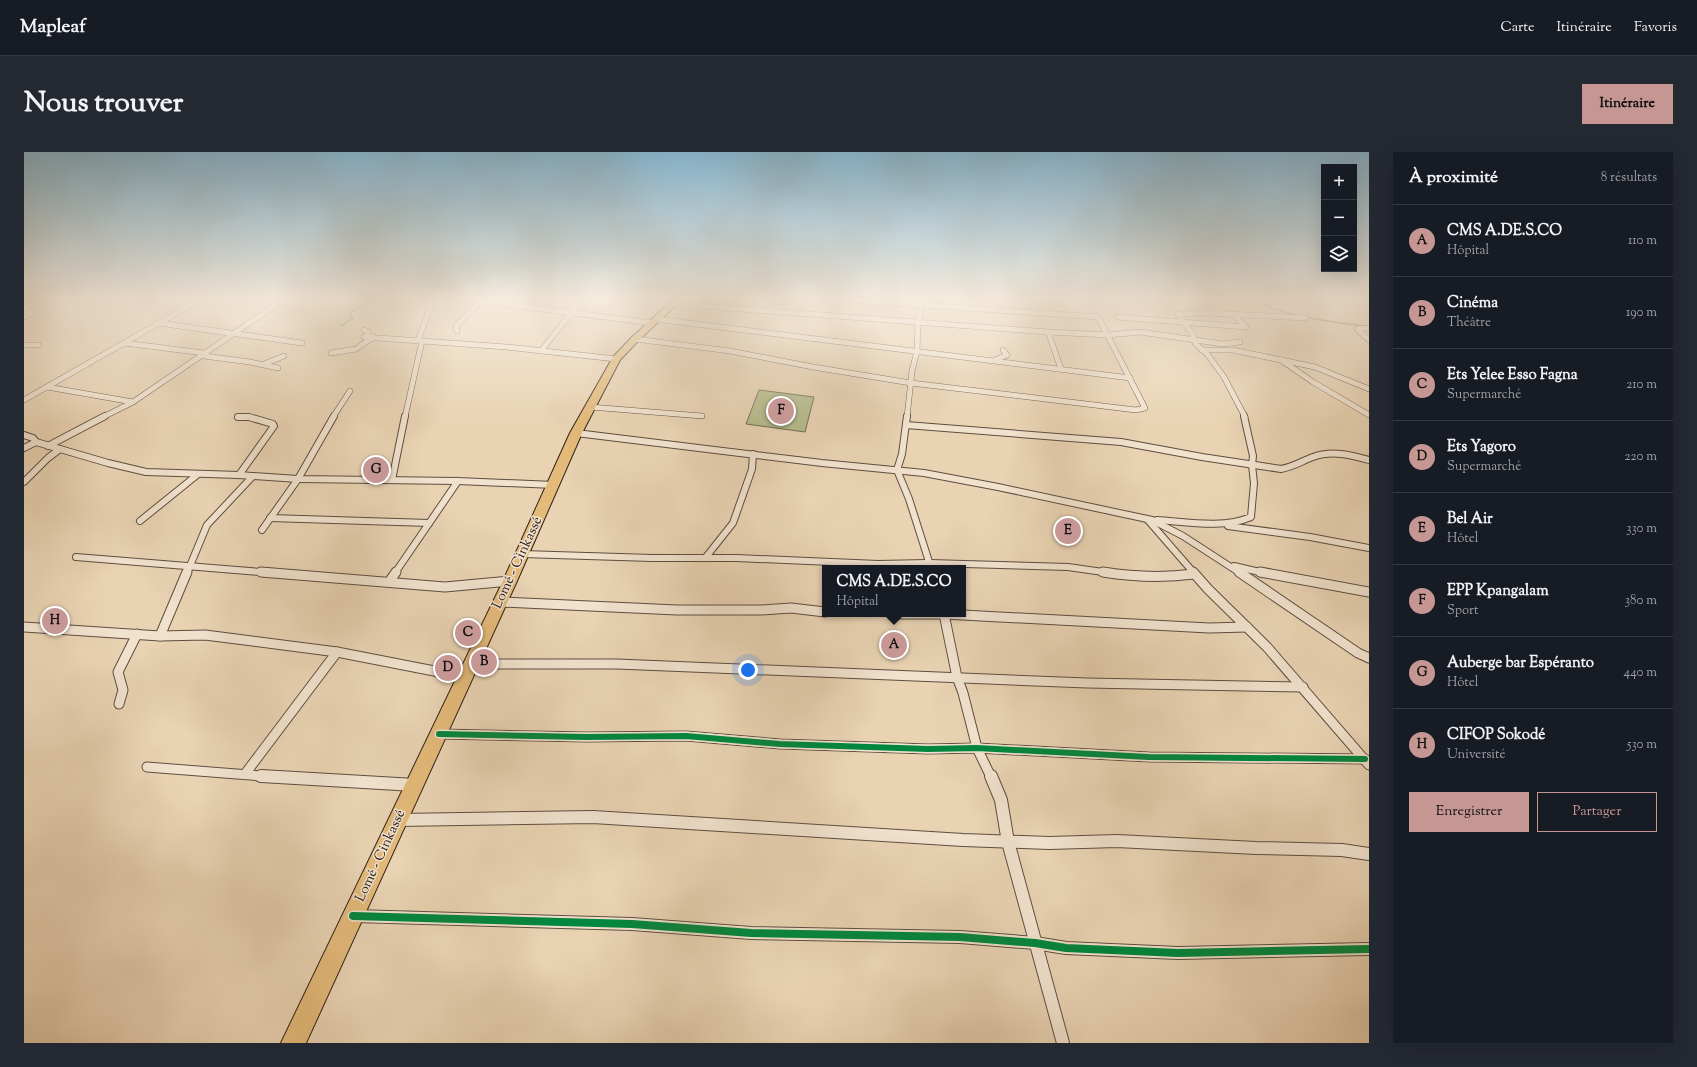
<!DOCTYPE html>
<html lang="fr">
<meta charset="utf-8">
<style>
:root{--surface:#171b24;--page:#242831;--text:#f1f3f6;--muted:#9ea1a6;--line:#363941;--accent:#c59692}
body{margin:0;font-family:"Sorts Mill Goudy",serif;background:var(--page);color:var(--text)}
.controls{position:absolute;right:12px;top:12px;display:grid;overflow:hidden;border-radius:0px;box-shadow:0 4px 16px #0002}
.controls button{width:36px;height:36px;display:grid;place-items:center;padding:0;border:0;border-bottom:1px solid var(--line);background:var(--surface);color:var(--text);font:20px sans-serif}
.you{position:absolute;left:724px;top:518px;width:14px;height:14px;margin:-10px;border:3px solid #fff;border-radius:50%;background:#1a73e8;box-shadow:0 0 0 6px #1a73e833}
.badge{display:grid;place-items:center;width:26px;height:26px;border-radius:50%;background:var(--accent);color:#111;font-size:13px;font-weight:700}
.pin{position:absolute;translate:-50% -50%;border:2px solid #fff;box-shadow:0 1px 4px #0006}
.popup{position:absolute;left:798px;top:413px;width:144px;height:52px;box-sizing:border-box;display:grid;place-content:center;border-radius:0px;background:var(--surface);filter:drop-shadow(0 1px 3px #0005);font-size:13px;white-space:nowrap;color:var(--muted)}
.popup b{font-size:15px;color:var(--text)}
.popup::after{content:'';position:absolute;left:50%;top:100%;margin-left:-8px;border:8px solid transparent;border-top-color:var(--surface)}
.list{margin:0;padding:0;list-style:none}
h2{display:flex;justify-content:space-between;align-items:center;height:52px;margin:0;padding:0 16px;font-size:17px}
h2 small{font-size:13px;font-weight:400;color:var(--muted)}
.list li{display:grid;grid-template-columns:26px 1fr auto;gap:12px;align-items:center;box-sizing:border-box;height:72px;padding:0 16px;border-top:1px solid var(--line)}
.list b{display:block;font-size:15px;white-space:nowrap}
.list p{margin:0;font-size:13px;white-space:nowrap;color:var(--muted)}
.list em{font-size:13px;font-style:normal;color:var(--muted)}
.actions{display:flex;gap:8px;padding:12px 16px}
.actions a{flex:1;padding:9px 0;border:1px solid var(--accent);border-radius:0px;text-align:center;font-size:14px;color:var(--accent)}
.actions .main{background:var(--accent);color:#111}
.icon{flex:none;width:22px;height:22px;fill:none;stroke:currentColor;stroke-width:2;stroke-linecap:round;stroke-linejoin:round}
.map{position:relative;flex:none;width:1345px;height:891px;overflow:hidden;border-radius:0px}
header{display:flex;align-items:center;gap:24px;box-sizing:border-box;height:56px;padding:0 20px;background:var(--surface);border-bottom:1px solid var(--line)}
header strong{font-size:19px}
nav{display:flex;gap:22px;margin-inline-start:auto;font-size:14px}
.intro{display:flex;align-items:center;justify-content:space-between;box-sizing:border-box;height:96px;padding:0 24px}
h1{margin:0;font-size:28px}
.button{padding:10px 18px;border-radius:0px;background:var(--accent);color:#111;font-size:14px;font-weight:700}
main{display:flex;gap:24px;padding:0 24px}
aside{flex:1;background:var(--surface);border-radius:0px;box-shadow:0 4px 16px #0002}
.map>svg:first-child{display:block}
</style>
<header>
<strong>Mapleaf</strong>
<nav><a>Carte</a><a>Itinéraire</a><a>Favoris</a></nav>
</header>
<div class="intro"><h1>Nous trouver</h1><a class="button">Itinéraire</a></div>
<main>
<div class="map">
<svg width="1345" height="891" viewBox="0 0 1345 891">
<rect width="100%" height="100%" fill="#e9d3b3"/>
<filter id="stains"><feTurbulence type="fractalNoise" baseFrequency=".005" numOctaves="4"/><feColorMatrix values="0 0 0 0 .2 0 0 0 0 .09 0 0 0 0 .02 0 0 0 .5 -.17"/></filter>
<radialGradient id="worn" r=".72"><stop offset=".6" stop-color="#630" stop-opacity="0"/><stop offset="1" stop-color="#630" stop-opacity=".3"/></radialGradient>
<path fill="#b6bc8d" stroke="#726e53" d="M735,238L790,245L781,280L722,272Z"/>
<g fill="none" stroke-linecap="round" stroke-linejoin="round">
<g stroke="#6d7c71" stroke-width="1.5">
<path d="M1222,146C1233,149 1243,155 1254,158C1282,167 1313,171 1343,174"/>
<path d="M317,174L329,166L326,163V160L349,149L348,146"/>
</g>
<g stroke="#5d4e40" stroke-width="6">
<g id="street-far3">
<path d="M432,146L628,171"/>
<path d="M650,152L1024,180L1084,183L1116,180L1199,192L1216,190"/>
<path d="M503,155L510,146"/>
<path d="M0,157L24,146"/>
<path d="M744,159L756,146"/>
<path d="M0,165L6,162L4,155"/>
<path d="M1093,165L1222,175L1210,163"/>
<path d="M632,167L1106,226"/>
<path d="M134,171L278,191"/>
<path d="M1345,176L1333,177L1345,188"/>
<path d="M340,178L344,180V183L350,185"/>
<path d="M433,179L432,174L459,147"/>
<path d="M1024,180L1037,217"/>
<path d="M340,185L483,195L592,207"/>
<path d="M611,187L706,199L789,215L887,231L1112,258L1121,256L1074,165L793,146"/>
<path d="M394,188L410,146"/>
<path d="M100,191L180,201"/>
<path d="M0,193H15"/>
<path d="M1178,198H1209L1291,215L1345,237"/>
<path d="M517,199L559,146"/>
<path d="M307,201L332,197L346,187L350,186"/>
<path d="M177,202L180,204L226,210L254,216"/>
<path d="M971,208L983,203L979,198"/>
<path d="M1257,208L1289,230L1345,263"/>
<path d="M240,212L260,204"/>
<path d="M23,235L109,250"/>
<path d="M0,248L179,146"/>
<path d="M566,255L678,264"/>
<path d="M79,265L109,250L262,146"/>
<path d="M214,265H227"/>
<path d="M309,265L326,239"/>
<path d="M381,265L398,189"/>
<path d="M883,265L888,219L893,199L894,171L898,153"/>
<path d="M1221,265L1200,225L1184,203L1171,191L1169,183L1154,162L1183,161L1282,166"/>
</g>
</g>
<g stroke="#5d4e40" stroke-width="8">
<g id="street-far2">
<path d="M883,264L878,302L873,318L885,347L907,416"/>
<path d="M214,265H225L249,272L250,274L215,323"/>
<path d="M882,273L1097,290L1178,305L1257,317C1269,315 1278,309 1289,305C1308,298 1327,303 1345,308"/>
<path d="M552,281L798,311L900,321L974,335L1128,368L1159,384L1216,421"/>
<path d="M0,283L9,286L12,290L84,311L122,320L215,323L274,327L434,329L530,333"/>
<path d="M24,294L81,264"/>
<path d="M0,296L12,290"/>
<path d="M368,328L381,264"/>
<path d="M0,330L24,306L36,297"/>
<path d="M246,366L405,371"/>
<path d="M1123,367L1170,421"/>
<path d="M1133,368C1163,370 1199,377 1227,365L1230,331L1228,313L1229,304L1220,264"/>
<path d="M116,369L173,323"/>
<path d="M1204,374L1286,385L1345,396"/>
<path d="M238,378L274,327L310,264"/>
<path d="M498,402L628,406H712L854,412L905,411L1044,415L1086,421"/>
<path d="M52,405L249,421"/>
<path d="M682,405L709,371L728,317L729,302"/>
<path d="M1210,414L1240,421"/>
<path d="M163,421L183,373L228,325"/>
<path d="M371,421L434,329"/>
</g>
</g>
<g stroke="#5d4e40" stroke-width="11">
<g id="street-far1">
<path d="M237,420L421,435L486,429"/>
<path d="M1079,420C1110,425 1139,426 1170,422"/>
<path d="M1169,420L1184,437L1243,495L1345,613"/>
<path d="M1215,420L1334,501L1345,506"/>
<path d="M1236,420L1345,440"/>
<path d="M365,430L372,420"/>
<path d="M476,450L653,458H738L767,456L801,460"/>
<path d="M876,462H920L1185,476L1223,475"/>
<path d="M920,462L933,525L939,541L953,596L967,625"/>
<path d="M0,475L136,484L181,483L313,500L441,525"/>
<path d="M136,484L163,420"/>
<path d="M447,512H593L1063,531L1279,535"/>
<path d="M95,552L99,538L94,520L113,482"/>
<path d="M415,582L562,585L662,584L756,592L904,597L953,596L1125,605L1341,607"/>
<path d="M123,615L250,625"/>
<path d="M221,622L313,500"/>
</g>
</g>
<g stroke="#5d4e40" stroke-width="14">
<g id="street">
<path d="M237,624L391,633"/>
<path d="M967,624L977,648L984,690L1039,891"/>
<path d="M374,668L569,665L939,688L1025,691L1093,689L1232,696L1318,698L1345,702"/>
<path d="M330,764L608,772L727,781L936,785L1011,791L1042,796L1154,801L1345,797"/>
</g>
</g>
<g stroke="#2e2119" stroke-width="2">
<path id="highway" d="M651,146H660L614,189L596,208L558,281L493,429L282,891H257L479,429L546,281L589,205L608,185Z"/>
</g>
<use href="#street-far3" stroke="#f1e2ce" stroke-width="5"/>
<use href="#street-far2" stroke="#f1e2ce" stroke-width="6"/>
<use href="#street-far1" stroke="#f1e2ce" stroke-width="9"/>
<use href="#street" stroke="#f1e2ce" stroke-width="12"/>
<use href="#highway" fill="#e4ba7a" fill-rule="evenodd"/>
<g stroke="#f1e2ce" stroke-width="9">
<path id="cycleway-far1" d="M415,582L562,585L662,584L756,592L904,597L953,596L1125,605L1341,607"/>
</g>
<g stroke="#f1e2ce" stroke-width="11">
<path id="cycleway" d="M329,764L608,772L727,781L936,785L1011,791L1042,796L1154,801L1345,797"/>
</g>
<use href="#cycleway-far1" stroke="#00873e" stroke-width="6"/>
<use href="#cycleway" stroke="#00873e" stroke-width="8"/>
</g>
<linearGradient id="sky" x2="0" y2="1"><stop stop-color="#87b6d0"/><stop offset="0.54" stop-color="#f5ebdd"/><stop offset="1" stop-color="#f5ebdd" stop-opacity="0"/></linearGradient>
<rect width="1345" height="271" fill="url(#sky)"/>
<g text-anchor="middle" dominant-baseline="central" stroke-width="3" stroke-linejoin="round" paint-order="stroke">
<g font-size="14" fill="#2e2119" stroke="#f1e2ce">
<text transform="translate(494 411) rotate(-65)">Lomé - Cinkassé</text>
<text transform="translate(357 704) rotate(-65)">Lomé - Cinkassé</text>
</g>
</g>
<rect width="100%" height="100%" filter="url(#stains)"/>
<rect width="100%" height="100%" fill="url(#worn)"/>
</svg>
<div class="controls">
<button>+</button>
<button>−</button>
<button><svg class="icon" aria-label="layers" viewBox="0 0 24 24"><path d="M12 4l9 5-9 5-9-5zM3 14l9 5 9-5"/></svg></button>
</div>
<div class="you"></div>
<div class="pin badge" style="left:870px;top:493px">A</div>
<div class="popup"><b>CMS A.DE.S.CO</b>Hôpital</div>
<div class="pin badge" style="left:460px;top:510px">B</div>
<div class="pin badge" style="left:444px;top:481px">C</div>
<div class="pin badge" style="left:424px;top:516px">D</div>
<div class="pin badge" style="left:1044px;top:379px">E</div>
<div class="pin badge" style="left:757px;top:259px">F</div>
<div class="pin badge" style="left:352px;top:318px">G</div>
<div class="pin badge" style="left:31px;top:469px">H</div>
</div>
<aside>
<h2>À proximité<small>8 résultats</small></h2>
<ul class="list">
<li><span class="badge">A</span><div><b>CMS A.DE.S.CO</b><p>Hôpital</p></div><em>110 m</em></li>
<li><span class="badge">B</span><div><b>Cinéma</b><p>Théâtre</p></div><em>190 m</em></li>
<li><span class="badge">C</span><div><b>Ets Yelee Esso Fagna</b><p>Supermarché</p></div><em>210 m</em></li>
<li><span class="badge">D</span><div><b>Ets Yagoro</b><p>Supermarché</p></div><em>220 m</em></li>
<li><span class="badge">E</span><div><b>Bel Air</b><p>Hôtel</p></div><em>330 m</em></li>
<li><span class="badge">F</span><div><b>EPP Kpangalam</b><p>Sport</p></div><em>380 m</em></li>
<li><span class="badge">G</span><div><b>Auberge bar Espéranto</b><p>Hôtel</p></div><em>440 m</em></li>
<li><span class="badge">H</span><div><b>CIFOP Sokodé</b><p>Université</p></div><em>530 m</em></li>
</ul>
<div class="actions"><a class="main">Enregistrer</a><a>Partager</a></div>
</aside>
</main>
